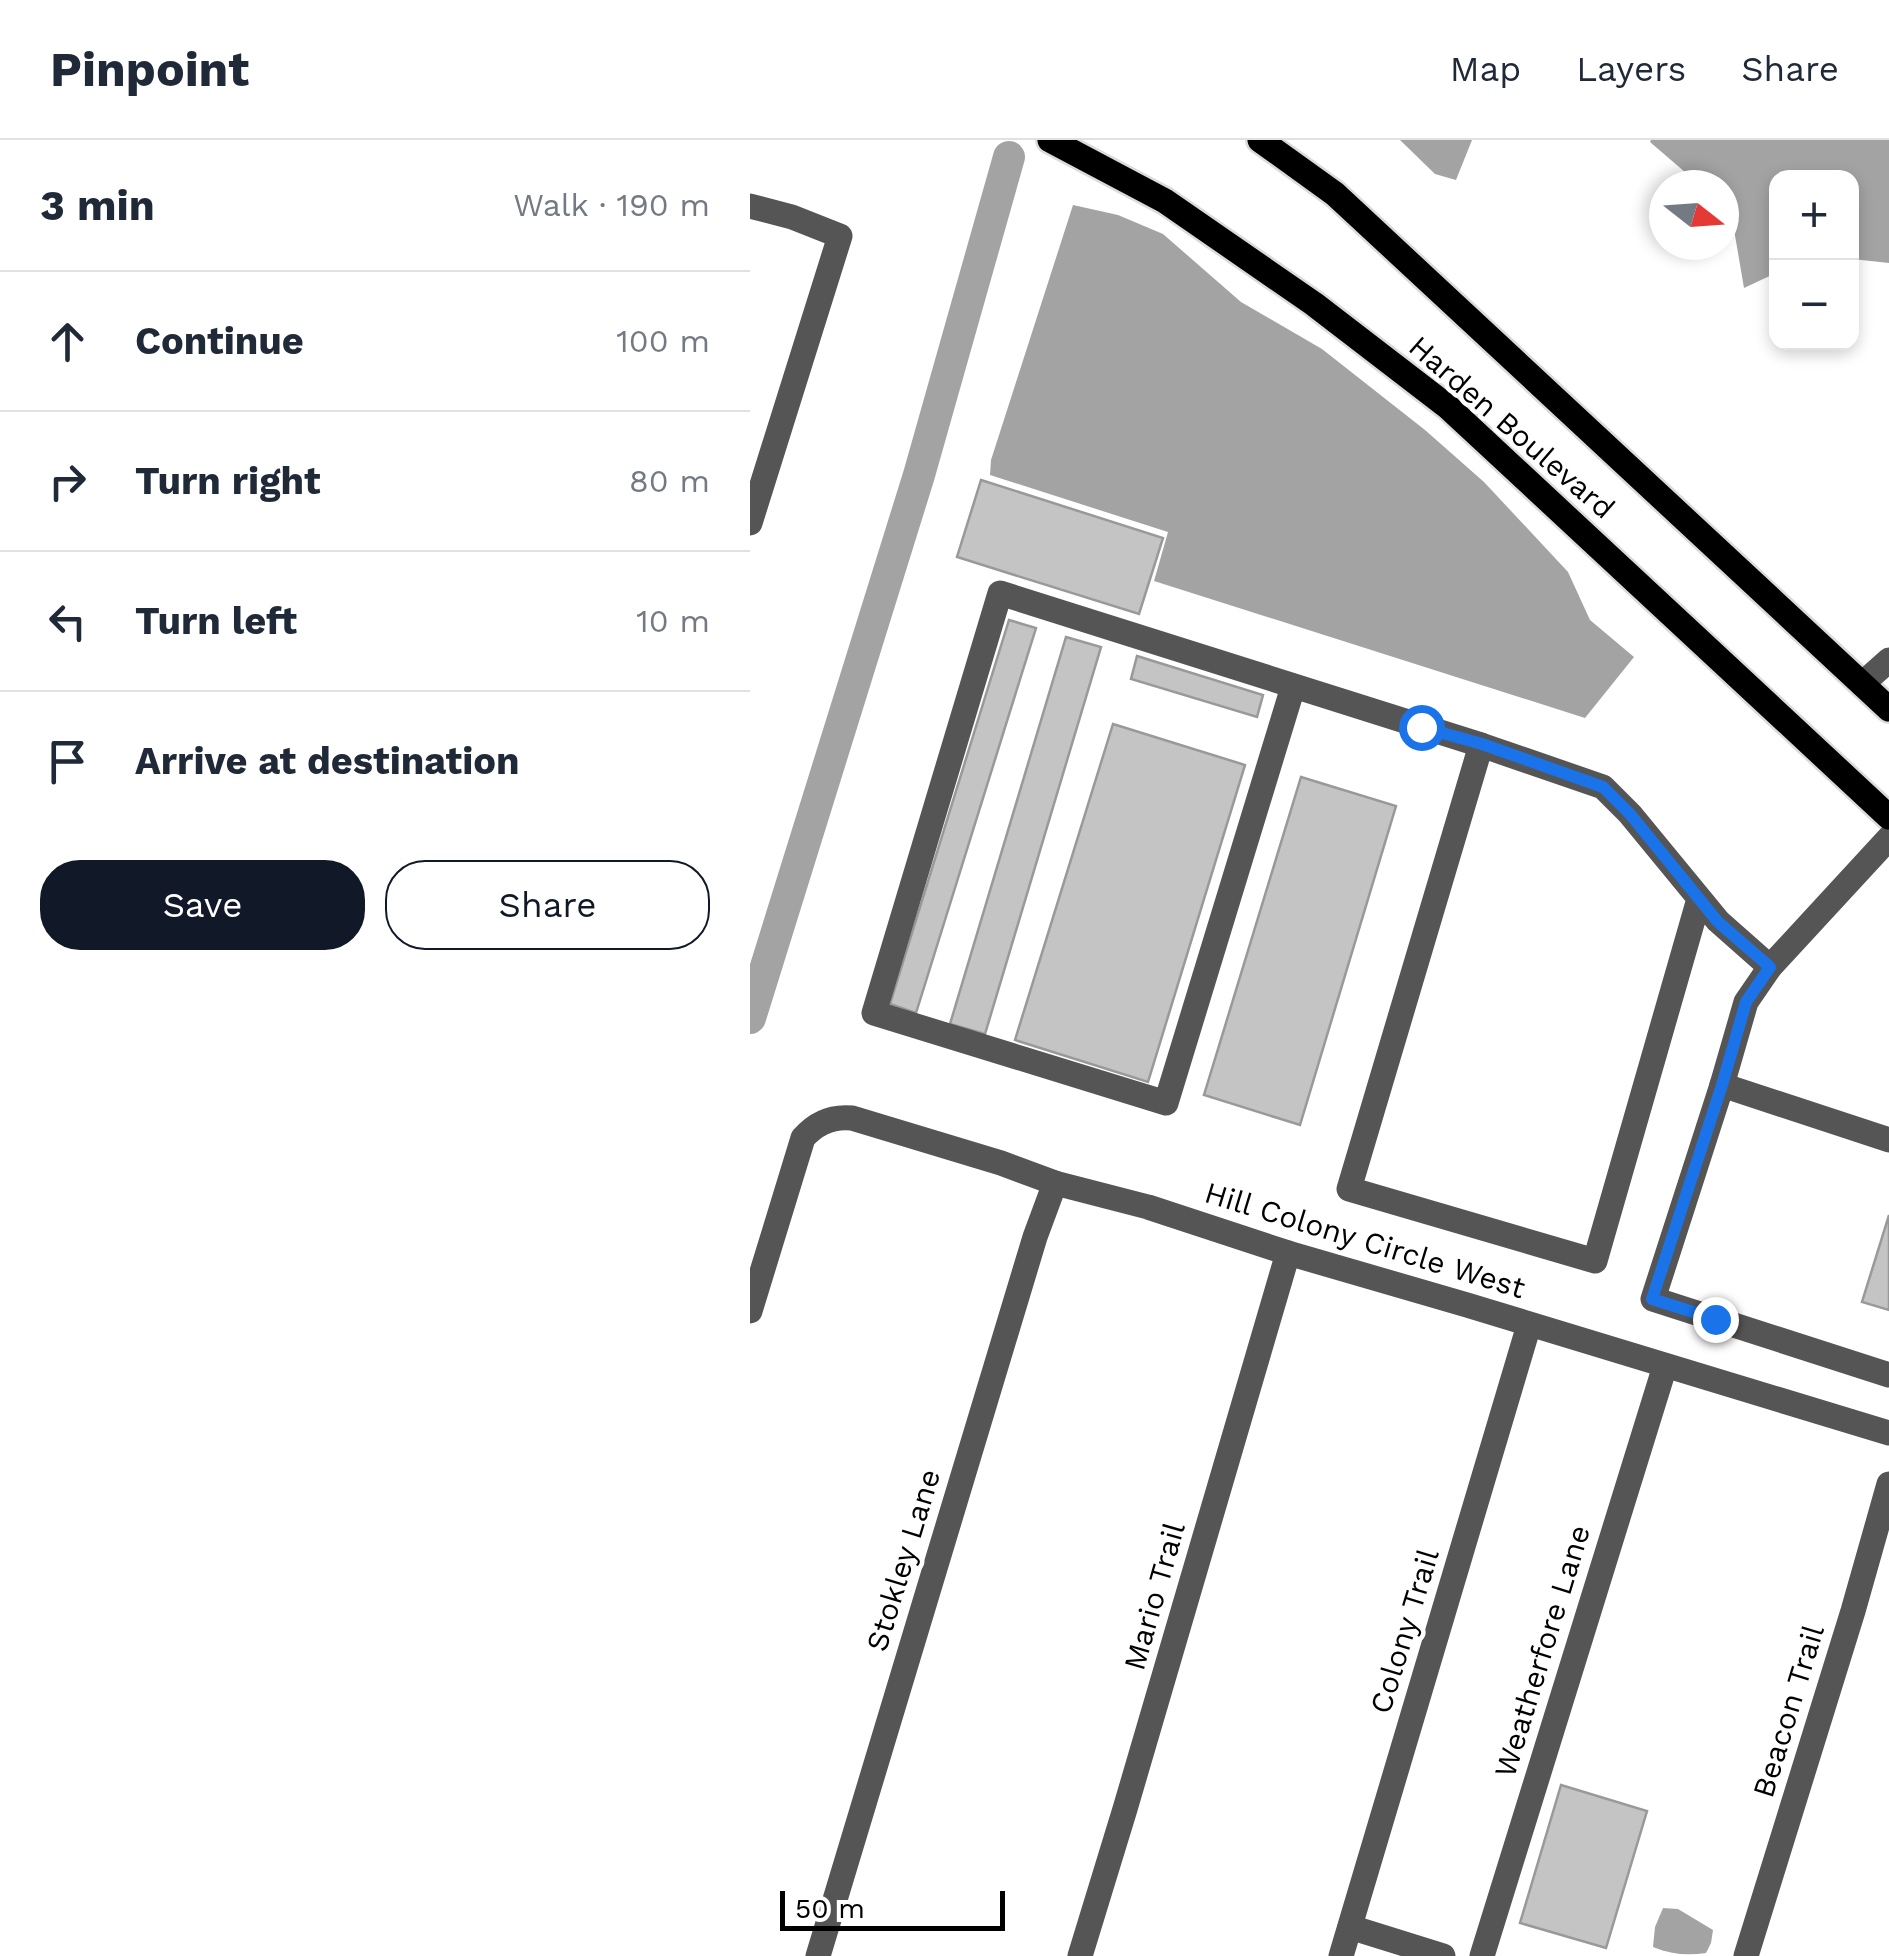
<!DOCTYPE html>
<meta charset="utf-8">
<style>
:root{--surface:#fff;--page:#f6f6f7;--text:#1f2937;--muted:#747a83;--line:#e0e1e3;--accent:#111827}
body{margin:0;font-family:"Work Sans",sans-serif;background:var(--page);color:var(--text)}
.controls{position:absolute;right:30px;top:30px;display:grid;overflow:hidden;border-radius:20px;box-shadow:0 5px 15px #0003}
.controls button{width:90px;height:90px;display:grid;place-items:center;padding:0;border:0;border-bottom:2px solid var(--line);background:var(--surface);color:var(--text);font:50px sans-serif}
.compass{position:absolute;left:899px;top:30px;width:90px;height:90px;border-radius:50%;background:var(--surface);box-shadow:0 5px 15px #0003;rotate:107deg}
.scale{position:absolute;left:30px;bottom:25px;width:225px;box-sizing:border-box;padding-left:10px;border:5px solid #000;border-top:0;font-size:28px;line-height:35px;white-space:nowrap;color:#000;-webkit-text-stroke:8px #fff;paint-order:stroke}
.stop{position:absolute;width:30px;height:30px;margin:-22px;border:8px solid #1a73e8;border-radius:50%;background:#fff}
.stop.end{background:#1a73e8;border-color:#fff;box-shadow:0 2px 10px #0008}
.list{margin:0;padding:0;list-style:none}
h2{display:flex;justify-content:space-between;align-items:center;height:130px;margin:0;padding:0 40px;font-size:42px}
h2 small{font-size:32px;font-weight:400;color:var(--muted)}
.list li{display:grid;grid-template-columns:65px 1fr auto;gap:30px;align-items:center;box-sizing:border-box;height:140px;padding:0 40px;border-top:2px solid var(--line)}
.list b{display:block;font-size:38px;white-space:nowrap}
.list em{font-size:32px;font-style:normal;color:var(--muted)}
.actions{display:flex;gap:20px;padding:30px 40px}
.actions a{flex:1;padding:22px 0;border:2px solid var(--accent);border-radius:40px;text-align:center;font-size:35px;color:var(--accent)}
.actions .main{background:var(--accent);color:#fff}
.icon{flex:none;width:55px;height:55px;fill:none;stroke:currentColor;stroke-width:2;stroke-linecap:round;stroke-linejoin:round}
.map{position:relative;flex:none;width:1139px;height:1816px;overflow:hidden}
header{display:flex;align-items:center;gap:60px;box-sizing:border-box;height:140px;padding:0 50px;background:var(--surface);border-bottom:2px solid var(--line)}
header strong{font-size:48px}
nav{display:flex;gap:55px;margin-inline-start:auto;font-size:35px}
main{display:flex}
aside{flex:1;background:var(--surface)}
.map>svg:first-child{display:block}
</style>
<header>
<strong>Pinpoint</strong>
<nav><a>Map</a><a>Layers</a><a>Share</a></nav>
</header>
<main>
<aside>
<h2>3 min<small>Walk · 190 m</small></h2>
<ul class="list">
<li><svg class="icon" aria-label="ahead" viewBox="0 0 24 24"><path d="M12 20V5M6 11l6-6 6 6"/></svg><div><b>Continue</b></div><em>100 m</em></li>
<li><svg class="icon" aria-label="right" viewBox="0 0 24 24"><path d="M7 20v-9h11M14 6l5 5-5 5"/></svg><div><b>Turn right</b></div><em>80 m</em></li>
<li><svg class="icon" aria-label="left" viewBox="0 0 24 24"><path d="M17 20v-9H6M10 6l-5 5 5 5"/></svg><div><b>Turn left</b></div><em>10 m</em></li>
<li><svg class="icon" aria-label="arrive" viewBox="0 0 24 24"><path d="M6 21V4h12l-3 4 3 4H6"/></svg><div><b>Arrive at destination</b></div></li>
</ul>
<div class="actions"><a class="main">Save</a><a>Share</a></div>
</aside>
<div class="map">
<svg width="1139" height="1816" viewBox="0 0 1139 1816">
<rect width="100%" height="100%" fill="#fff"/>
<g fill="#a3a3a3">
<path d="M650,0H722L706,40L685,34Z"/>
<path d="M901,0H1139V123L1102,119V38H1026V133L994,148L981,72L974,66V45H950L900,2Z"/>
<path d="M323,65L368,75L413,94L491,162L572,209L675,290L734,342L818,432L840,480L884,517L835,578L404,441L418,392L240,335L241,320Z"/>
<path d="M913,1768L928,1769L963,1790L961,1803L956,1813C937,1816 920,1814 903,1807L905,1787Z"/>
</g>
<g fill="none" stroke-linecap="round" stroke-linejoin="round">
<path stroke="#a3a3a3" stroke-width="32" d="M0,878L169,335L259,17"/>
</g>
<g fill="#c4c4c4" stroke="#999" stroke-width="2.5">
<path d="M231,340L413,398L389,474L207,417Z"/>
<path d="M259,480L286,488L166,873L140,864Z"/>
<path d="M316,497L351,507L235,894L200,884Z"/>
<path d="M387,516L513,555L507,577L381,539Z"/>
<path d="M363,584L495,625L398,942L265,900Z"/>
<path d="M551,637L646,666L550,985L454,955Z"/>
<path d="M1139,1075V1170L1112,1162Z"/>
<path d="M811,1645L897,1671L856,1808L770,1783Z"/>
</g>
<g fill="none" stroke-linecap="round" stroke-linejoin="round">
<g stroke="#dbdbdb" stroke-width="30">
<g id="major">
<path d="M300,0L415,61L564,164L698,267L1139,677"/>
<path d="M510,0L585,54L1139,569"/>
</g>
</g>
<g stroke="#555" stroke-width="25">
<path d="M0,66L42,77L90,96L0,383"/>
<path d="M1112,544L1139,520"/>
<path d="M543,547L416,963L124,873L250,453L731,605"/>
<path d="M949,759L845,1121L599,1049L731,605L853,647L880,674L968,781L1020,827"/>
<path d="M972,945L996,862L1020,827L1139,698"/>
<path d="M1139,1000L972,945L903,1159L1139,1235"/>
<path d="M0,1171L53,998C66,983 82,976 102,978L251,1023L305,1043L398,1067L538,1113L717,1165L1139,1293"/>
<path d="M600,1787L693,1816"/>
<path d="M68,1816L285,1097L305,1043"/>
<path d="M330,1816L375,1669L538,1113"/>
<path d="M591,1816L779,1185"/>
<path d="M732,1816L915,1226"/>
<path d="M996,1816L1103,1471L1139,1344"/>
</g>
<use href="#major" stroke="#000" stroke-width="25"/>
</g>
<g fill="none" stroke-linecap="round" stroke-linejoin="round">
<path stroke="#1a73e8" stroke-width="12" d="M671,587L732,604L853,647L880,674L968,782L1020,827L996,862L972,945L902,1159L965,1179"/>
</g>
<g text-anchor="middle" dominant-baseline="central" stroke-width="9" stroke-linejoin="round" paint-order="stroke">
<g font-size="30" fill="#000" stroke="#fff">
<text transform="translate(762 287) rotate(41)">Harden Boulevard</text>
<text transform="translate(615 1100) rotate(17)">Hill Colony Circle West</text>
<text transform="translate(153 1420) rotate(-73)">Stokley Lane</text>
<text transform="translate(404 1456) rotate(-74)">Mario Trail</text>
<text transform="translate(654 1491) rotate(-73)">Colony Trail</text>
<text transform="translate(792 1511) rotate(-73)">Weatherfore Lane</text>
<text transform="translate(1038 1571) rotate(-73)">Beacon Trail</text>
</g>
</g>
</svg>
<div class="controls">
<button>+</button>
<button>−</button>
</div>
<svg class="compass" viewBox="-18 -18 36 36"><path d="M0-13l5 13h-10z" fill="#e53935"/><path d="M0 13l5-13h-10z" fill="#747a83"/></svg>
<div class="scale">50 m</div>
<div class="stop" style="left:671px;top:587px"></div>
<div class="stop end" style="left:965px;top:1179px"></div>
</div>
</main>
